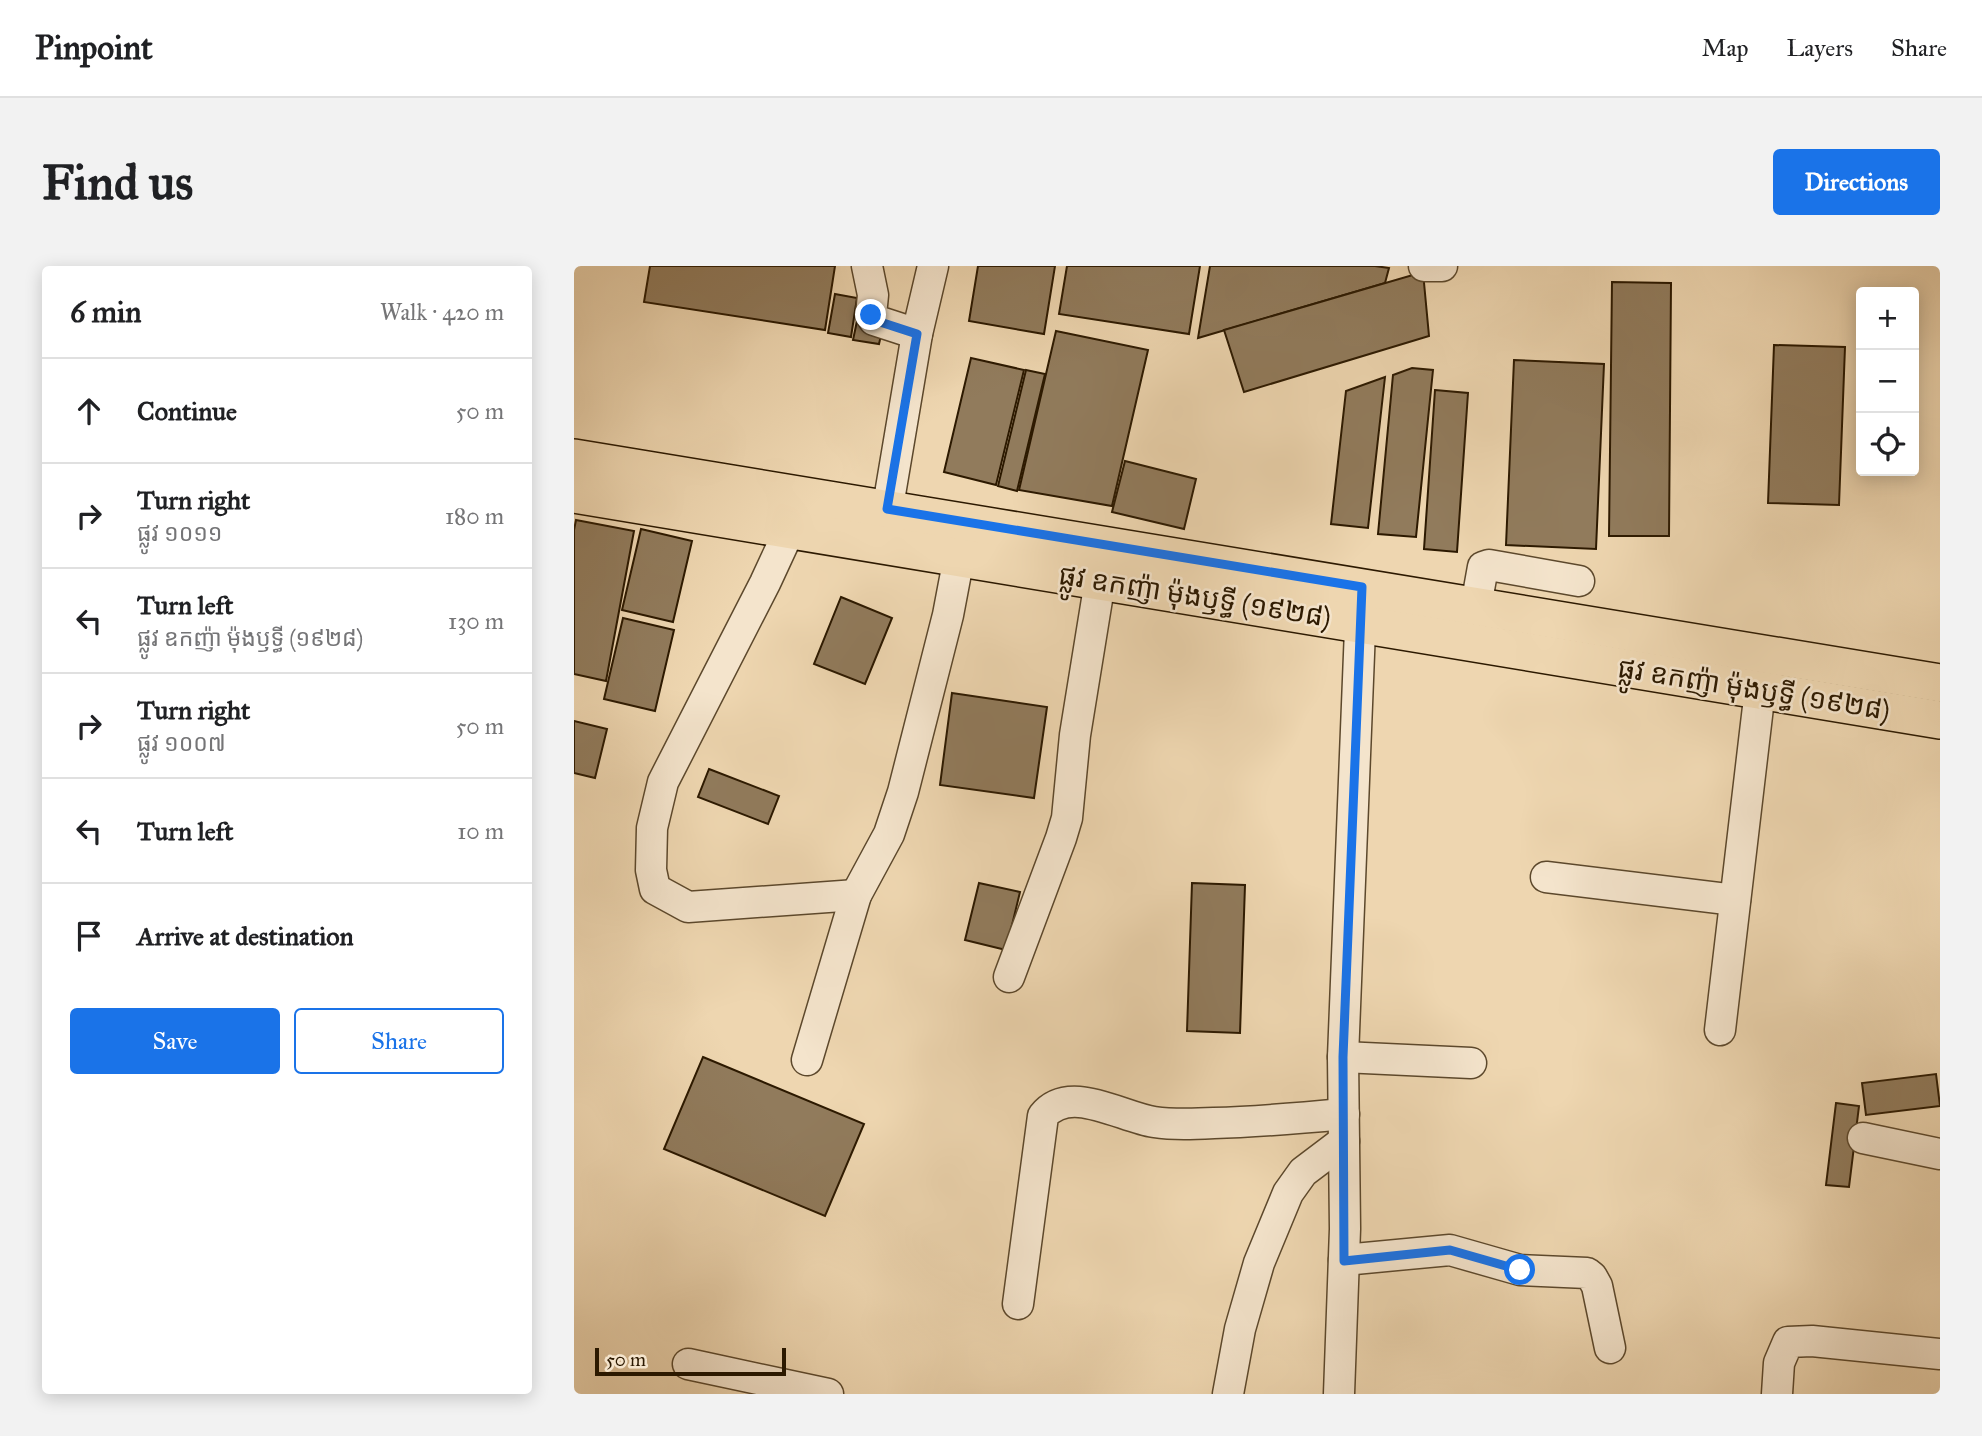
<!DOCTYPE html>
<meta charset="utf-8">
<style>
:root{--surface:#fff;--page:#f2f2f2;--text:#202124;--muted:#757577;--line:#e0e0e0;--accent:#1a73e8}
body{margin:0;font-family:"IM FELL Great Primer","Noto Sans Khmer",serif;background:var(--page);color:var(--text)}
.controls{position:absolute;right:21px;top:21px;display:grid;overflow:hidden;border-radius:7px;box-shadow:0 4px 18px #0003}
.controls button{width:63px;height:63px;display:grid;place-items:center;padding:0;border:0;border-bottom:2px solid var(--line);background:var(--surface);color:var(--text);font:35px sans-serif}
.scale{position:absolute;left:21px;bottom:18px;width:191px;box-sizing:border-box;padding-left:7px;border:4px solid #2c1900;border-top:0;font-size:19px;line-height:24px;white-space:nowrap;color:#2c1900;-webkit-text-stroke:5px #f4e4cc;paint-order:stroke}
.stop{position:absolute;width:21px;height:21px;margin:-16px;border:5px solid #1a73e8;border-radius:50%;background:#fff}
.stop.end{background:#1a73e8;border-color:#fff;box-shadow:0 2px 7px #0008}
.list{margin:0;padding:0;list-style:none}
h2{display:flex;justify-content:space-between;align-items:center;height:91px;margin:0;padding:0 28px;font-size:30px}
h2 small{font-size:23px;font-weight:400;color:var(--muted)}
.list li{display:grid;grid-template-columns:46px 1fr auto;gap:21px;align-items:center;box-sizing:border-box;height:105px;padding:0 28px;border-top:2px solid var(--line)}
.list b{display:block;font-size:26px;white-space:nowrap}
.list p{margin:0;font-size:23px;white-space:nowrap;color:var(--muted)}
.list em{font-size:23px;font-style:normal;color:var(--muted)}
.actions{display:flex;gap:14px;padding:21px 28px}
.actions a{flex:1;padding:16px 0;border:2px solid var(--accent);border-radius:7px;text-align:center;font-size:24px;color:var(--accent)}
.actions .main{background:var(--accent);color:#fff}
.icon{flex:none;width:38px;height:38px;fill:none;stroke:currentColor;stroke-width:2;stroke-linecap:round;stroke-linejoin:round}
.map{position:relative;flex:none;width:1366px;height:1128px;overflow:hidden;border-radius:7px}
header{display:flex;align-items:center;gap:42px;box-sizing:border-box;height:98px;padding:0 35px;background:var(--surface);border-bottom:2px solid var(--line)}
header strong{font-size:33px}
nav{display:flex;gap:38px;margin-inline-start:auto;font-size:24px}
.intro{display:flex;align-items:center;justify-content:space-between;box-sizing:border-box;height:168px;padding:0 42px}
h1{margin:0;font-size:49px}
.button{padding:18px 32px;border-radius:7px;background:var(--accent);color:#fff;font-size:24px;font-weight:700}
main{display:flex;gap:42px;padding:0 42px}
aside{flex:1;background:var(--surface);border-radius:7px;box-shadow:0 4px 18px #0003}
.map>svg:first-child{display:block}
</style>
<header>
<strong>Pinpoint</strong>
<nav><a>Map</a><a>Layers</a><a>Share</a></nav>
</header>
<div class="intro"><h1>Find us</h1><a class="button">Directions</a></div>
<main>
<aside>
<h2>6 min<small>Walk · 420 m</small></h2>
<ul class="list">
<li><svg class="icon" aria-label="ahead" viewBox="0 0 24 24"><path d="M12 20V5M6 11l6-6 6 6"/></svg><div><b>Continue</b></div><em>50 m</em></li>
<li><svg class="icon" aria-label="right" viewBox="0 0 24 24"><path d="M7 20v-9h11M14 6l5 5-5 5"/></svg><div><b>Turn right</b><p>ផ្លូវ ១០១១</p></div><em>180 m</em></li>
<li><svg class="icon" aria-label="left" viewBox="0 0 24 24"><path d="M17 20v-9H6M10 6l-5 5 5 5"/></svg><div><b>Turn left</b><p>ផ្លូវ ឧកញ៉ា ម៉ុងឫទ្ធី (១៩២៨)</p></div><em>130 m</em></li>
<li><svg class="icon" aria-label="right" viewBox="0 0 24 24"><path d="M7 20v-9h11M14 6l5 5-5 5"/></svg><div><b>Turn right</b><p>ផ្លូវ ១០០៧</p></div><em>50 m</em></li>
<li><svg class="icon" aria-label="left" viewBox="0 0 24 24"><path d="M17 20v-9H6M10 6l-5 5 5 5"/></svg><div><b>Turn left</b></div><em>10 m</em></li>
<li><svg class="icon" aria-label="arrive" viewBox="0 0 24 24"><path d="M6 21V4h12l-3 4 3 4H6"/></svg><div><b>Arrive at destination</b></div></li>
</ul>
<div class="actions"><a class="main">Save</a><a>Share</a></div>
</aside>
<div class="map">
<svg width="1366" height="1128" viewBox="0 0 1366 1128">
<rect width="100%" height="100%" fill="#eed6b0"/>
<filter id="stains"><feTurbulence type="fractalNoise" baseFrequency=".00286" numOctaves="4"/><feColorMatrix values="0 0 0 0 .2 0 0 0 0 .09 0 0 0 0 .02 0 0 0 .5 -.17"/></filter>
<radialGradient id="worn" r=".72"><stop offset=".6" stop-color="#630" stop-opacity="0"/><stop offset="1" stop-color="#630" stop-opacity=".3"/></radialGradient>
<g fill="#917b5c" stroke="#2c1900" stroke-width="2">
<path d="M76,0H261L251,64L70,36Z"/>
<path d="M404,0H481L470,68L395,55Z"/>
<path d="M493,0H626L615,68L485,48Z"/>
<path d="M636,0H801L815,2L811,17L624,72Z"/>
<path d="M849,6L855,70L670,126L650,64Z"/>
<path d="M1038,16L1097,17L1095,270H1035Z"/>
<path d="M261,28L283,32L277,71L254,67Z"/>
<path d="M283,55L309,60L305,78L279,74Z"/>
<path d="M482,65L574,84L538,240L445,224Z"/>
<path d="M1200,79L1271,81L1265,239L1194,237Z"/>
<path d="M397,92L450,104L422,219L370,206Z"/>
<path d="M940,94L1030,98L1022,283L932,279Z"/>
<path d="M838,102L859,104L842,271L804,268L819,109Z"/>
<path d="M452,104L471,108L443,225L424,220Z"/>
<path d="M811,111L794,262L757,258L772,125Z"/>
<path d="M861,124L894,127L883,286L850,283Z"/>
<path d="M551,195L622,213L610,263L538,246Z"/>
<path d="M2,254L60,265L32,415L0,408V264Z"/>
<path d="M67,263L118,275L99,356L48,344Z"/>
<path d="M267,331L318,352L291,418L240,398Z"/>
<path d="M49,352L100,364L81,445L30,433Z"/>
<path d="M378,427L473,441L460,532L366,519Z"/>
<path d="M0,455L33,463L21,512L0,507Z"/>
<path d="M135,503L205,530L194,558L124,531Z"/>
<path d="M405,617L446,626L432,684L391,674Z"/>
<path d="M618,617L671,619L666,767L613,765Z"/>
<path d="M129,791L290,858L251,950L90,883Z"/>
<path d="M1362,808L1366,840L1292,849L1288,817Z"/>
<path d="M1262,837L1285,840L1275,921L1252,919Z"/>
</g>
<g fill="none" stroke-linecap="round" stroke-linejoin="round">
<g stroke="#5c482c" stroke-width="33">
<g id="minor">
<path d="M293,0L299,29L297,49L300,54L343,68"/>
<path d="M850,0H868"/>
<path d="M216,263L191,317L89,516L78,562L77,604L81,623L114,641L282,629"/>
<path d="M310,264L343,68L359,0"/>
<path d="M902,340L909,301L915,299L1005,315"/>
<path d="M972,611L1161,634"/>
<path d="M435,711L487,572L493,552L501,469L526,315"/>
<path d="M1146,764L1186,424"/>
<path d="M769,791L897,797"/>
<path d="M233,794L282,629L315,568L329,526L374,349L385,291"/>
<path d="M1289,872L1366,888"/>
<path d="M770,994L876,984L946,1004L1013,1007L1018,1011L1023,1020L1036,1082"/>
<path d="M444,1038L469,850C495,817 547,851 580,856C600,859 620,858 640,857C684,856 727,852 770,848"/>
<path d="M114,1098L254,1128"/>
<path d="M654,1128L666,1063L685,997L714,927L729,906L770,875"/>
<path d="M765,1128L771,963L769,791L787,338"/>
<path d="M1203,1128L1205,1097L1214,1076L1238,1075L1366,1088"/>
</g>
</g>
<g stroke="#2c1900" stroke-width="40">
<g id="major">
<path d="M0,192L1366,417"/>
<path d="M0,228L1366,454"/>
</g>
</g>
<use href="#minor" stroke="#f4e4cc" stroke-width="30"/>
<use href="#major" stroke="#eed6b0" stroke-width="37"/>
</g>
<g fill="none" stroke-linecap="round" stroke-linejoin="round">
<path stroke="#1a73e8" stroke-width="9" d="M297,49L300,54L343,68L313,243L788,321L769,791L770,995L876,984L946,1004"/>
</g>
<g text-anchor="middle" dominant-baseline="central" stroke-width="5" stroke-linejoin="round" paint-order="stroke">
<g font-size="28" fill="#2c1900" stroke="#f4e4cc">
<text transform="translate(621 330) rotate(9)">ផ្លូវ ឧកញ៉ា ម៉ុងឫទ្ធី (១៩២៨)</text>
<text transform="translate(1180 423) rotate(9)">ផ្លូវ ឧកញ៉ា ម៉ុងឫទ្ធី (១៩២៨)</text>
</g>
</g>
<rect width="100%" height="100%" filter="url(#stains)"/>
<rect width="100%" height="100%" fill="url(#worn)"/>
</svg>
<div class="controls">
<button>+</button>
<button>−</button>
<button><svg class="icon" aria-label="locate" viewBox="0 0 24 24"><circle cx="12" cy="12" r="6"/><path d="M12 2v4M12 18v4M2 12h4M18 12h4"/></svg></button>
</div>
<div class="scale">50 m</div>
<div class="stop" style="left:946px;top:1004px"></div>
<div class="stop end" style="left:297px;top:49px"></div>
</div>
</main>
